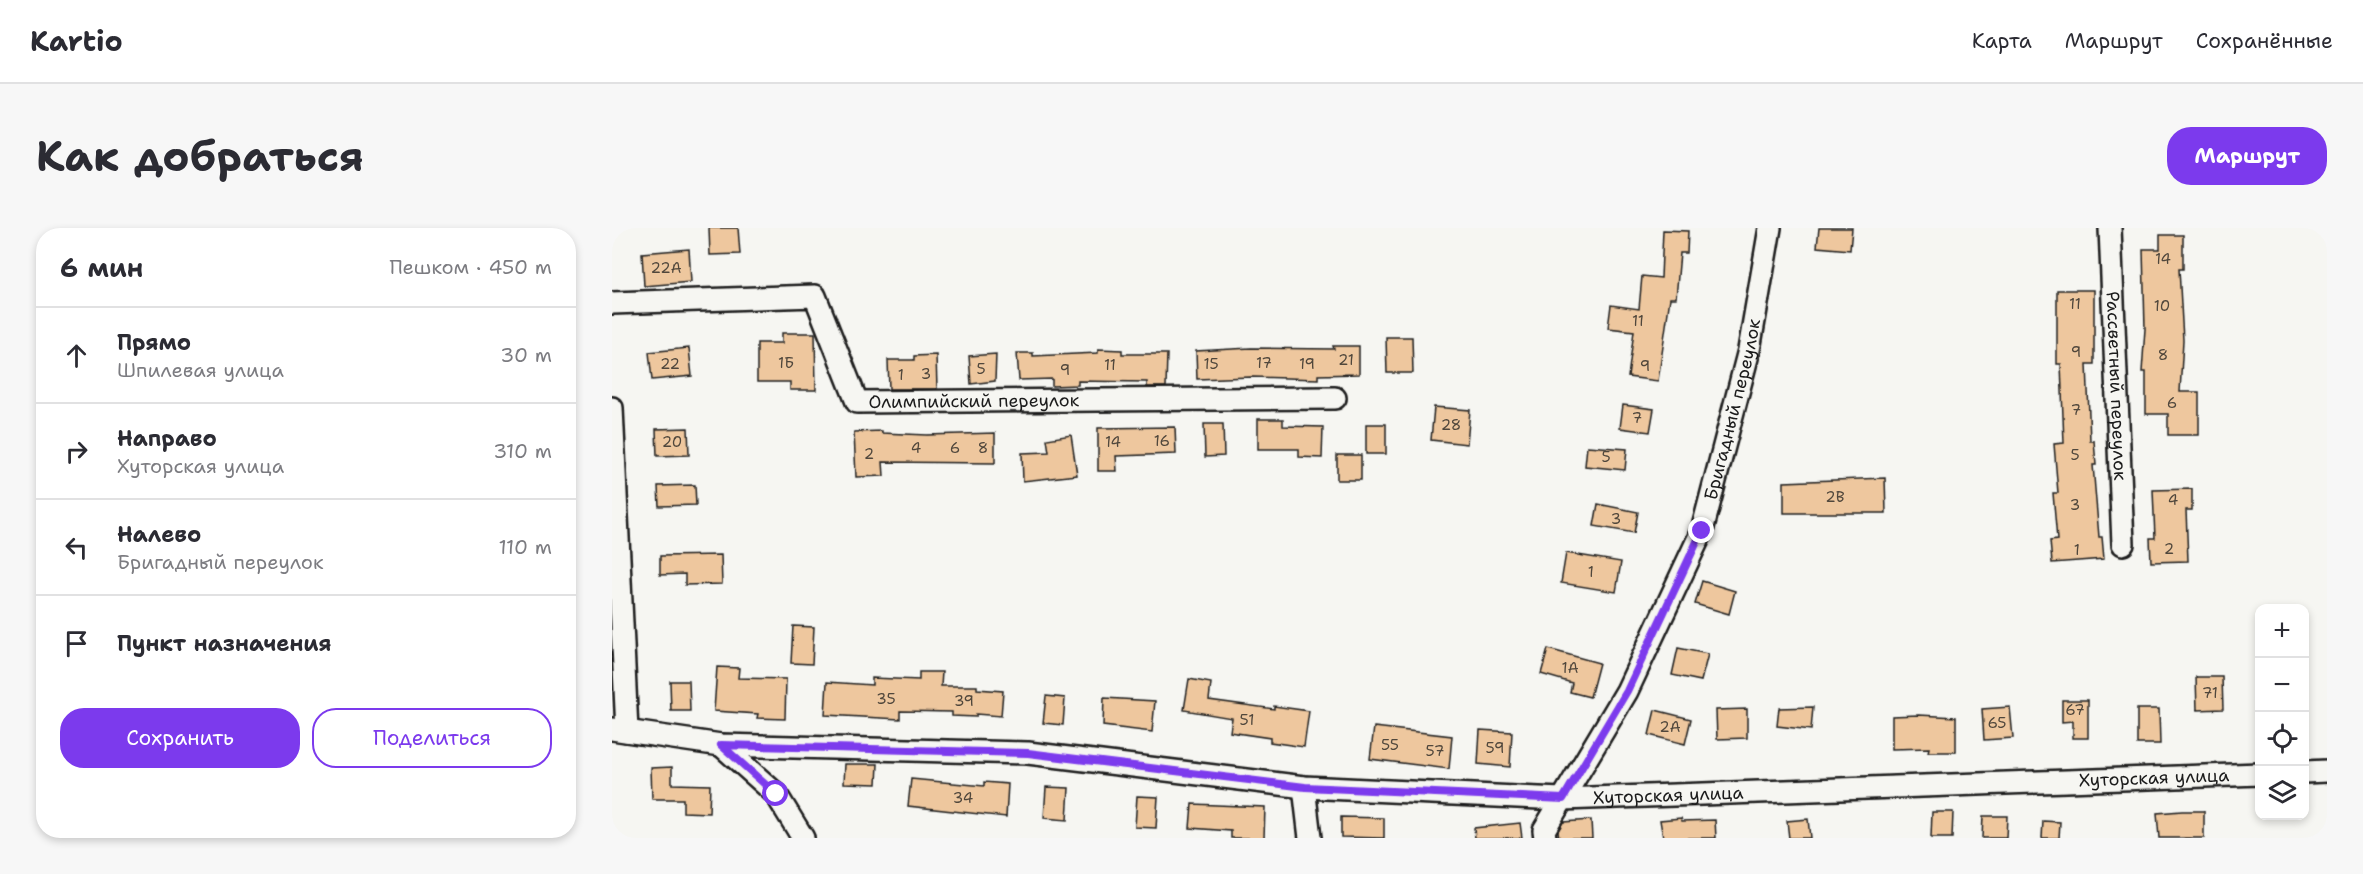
<!DOCTYPE html>
<html lang="ru">
<meta charset="utf-8">
<style>
:root{--surface:#fff;--page:#f7f7f7;--text:#2b2b33;--muted:#7c7c81;--line:#e1e1e2;--accent:#7c3aed}
body{margin:0;font-family:"Shantell Sans",sans-serif;background:var(--page);color:var(--text)}
.controls{position:absolute;right:18px;bottom:18px;display:grid;overflow:hidden;border-radius:12px;box-shadow:0 3px 9px #0003}
.controls button{width:54px;height:54px;display:grid;place-items:center;padding:0;border:0;border-bottom:2px solid var(--line);background:var(--surface);color:var(--text);font:30px sans-serif}
.stop{position:absolute;width:18px;height:18px;margin:-14px;border:4px solid #7c3aed;border-radius:50%;background:#fff}
.stop.end{background:#7c3aed;border-color:#fff;box-shadow:0 2px 6px #0008}
.list{margin:0;padding:0;list-style:none}
h2{display:flex;justify-content:space-between;align-items:center;height:78px;margin:0;padding:0 24px;font-size:26px}
h2 small{font-size:20px;font-weight:400;color:var(--muted)}
.list li{display:grid;grid-template-columns:39px 1fr auto;gap:18px;align-items:center;box-sizing:border-box;height:96px;padding:0 24px;border-top:2px solid var(--line)}
.list b{display:block;font-size:22px;white-space:nowrap}
.list p{margin:0;font-size:20px;white-space:nowrap;color:var(--muted)}
.list em{font-size:20px;font-style:normal;color:var(--muted)}
.actions{display:flex;gap:12px;padding:18px 24px}
.actions a{flex:1;padding:14px 0;border:2px solid var(--accent);border-radius:24px;text-align:center;font-size:21px;color:var(--accent)}
.actions .main{background:var(--accent);color:#fff}
.icon{flex:none;width:33px;height:33px;fill:none;stroke:currentColor;stroke-width:2;stroke-linecap:round;stroke-linejoin:round}
.map{position:relative;flex:none;width:1715px;height:610px;overflow:hidden;border-radius:24px}
header{display:flex;align-items:center;gap:36px;box-sizing:border-box;height:84px;padding:0 30px;background:var(--surface);border-bottom:2px solid var(--line)}
header strong{font-size:28px}
nav{display:flex;gap:33px;margin-inline-start:auto;font-size:21px}
.intro{display:flex;align-items:center;justify-content:space-between;box-sizing:border-box;height:144px;padding:0 36px}
h1{margin:0;font-size:42px}
.button{padding:15px 27px;border-radius:24px;background:var(--accent);color:#fff;font-size:21px;font-weight:700}
main{display:flex;gap:36px;padding:0 36px}
aside{flex:1;background:var(--surface);border-radius:24px;box-shadow:0 3px 9px #0003}
.map>svg:first-child{display:block}
</style>
<header>
<strong>Kartio</strong>
<nav><a>Карта</a><a>Маршрут</a><a>Сохранённые</a></nav>
</header>
<div class="intro"><h1>Как добраться</h1><a class="button">Маршрут</a></div>
<main>
<aside>
<h2>6 мин<small>Пешком · 450 m</small></h2>
<ul class="list">
<li><svg class="icon" aria-label="ahead" viewBox="0 0 24 24"><path d="M12 20V5M6 11l6-6 6 6"/></svg><div><b>Прямо</b><p>Шпилевая улица</p></div><em>30 m</em></li>
<li><svg class="icon" aria-label="right" viewBox="0 0 24 24"><path d="M7 20v-9h11M14 6l5 5-5 5"/></svg><div><b>Направо</b><p>Хуторская улица</p></div><em>310 m</em></li>
<li><svg class="icon" aria-label="left" viewBox="0 0 24 24"><path d="M17 20v-9H6M10 6l-5 5 5 5"/></svg><div><b>Налево</b><p>Бригадный переулок</p></div><em>110 m</em></li>
<li><svg class="icon" aria-label="arrive" viewBox="0 0 24 24"><path d="M6 21V4h12l-3 4 3 4H6"/></svg><div><b>Пункт назначения</b></div></li>
</ul>
<div class="actions"><a class="main">Сохранить</a><a>Поделиться</a></div>
</aside>
<div class="map">
<svg width="1715" height="610" viewBox="0 0 1715 610">
<rect width="100%" height="100%" fill="#f6f6f2"/>
<filter id="ink" filterUnits="userSpaceOnUse"><feTurbulence type="fractalNoise" baseFrequency=".0167" numOctaves="2"/><feDisplacementMap in="SourceGraphic" scale="12" xChannelSelector="R" yChannelSelector="G"/><feConvolveMatrix kernelMatrix="1 2 1 2 8 2 1 2 1" color-interpolation-filters="sRGB"/></filter>
<g filter="url(#ink)">
<g fill="#eec79e" stroke="#1c1c1c" stroke-width="1.5">
<path d="M97,0H126L128,26L98,27Z"/>
<path d="M1207,0H1240L1238,22L1205,19Z"/>
<path d="M1051,2L1076,3L1075,25H1068L1064,70H1058L1046,153L1016,149L1022,103L996,100L999,77L1027,81L1030,48L1049,50Z"/>
<path d="M1548,7H1571V41H1567L1571,112L1568,164H1587V207H1556V186H1534V144H1530L1533,101L1531,21H1548Z"/>
<path d="M77,21L79,54L32,58L30,25Z"/>
<path d="M1445,62H1482V136H1475L1478,213H1482L1484,237H1481L1487,309H1490L1492,331L1440,335L1438,313L1445,312L1441,265H1446L1442,216L1452,215L1449,136H1445Z"/>
<path d="M170,105H203L204,162H178V154H145V115H170Z"/>
<path d="M774,109H800L801,145H775Z"/>
<path d="M721,118H747V146L706,147V151L639,149L585,151L584,123L639,120L722,121Z"/>
<path d="M77,120L80,148L40,152L37,124Z"/>
<path d="M486,121L510,122V126H555L554,159H535V154L466,153V157L440,158V151L407,152L405,125H421V128L486,125Z"/>
<path d="M384,126L383,153L359,156L357,128Z"/>
<path d="M324,127L325,161H277L276,132H302V128Z"/>
<path d="M1011,177L1042,181L1038,204L1008,200Z"/>
<path d="M822,179L858,182L855,216L819,212Z"/>
<path d="M646,191H671V198L711,199L710,230L687,229V221H646Z"/>
<path d="M592,196H611L612,228L593,229Z"/>
<rect x="754" y="196" width="20" height="30"/>
<path d="M563,199L564,226L504,228L505,243H486V200Z"/>
<path d="M76,200L77,227L45,228L44,201Z"/>
<path d="M270,203V205L315,207L383,205V235L271,234L272,248L244,249L242,204Z"/>
<path d="M459,207L465,247L411,253L410,225L437,224L435,211Z"/>
<path d="M975,218L1015,221L1013,242L973,238Z"/>
<rect x="725" y="227" width="24" height="25"/>
<path d="M1273,250L1274,285H1172V254Z"/>
<path d="M83,257L84,277L47,278L46,258Z"/>
<path d="M1580,261V282H1574L1576,333L1539,334L1538,310H1543L1541,262Z"/>
<path d="M986,276L1026,284L1022,305L982,298Z"/>
<path d="M954,325L1009,334L1004,364L949,355Z"/>
<path d="M109,327L110,356L73,357V346L48,347V328Z"/>
<path d="M1090,353L1123,363L1117,386L1083,376Z"/>
<path d="M181,398L202,399L200,436L179,435Z"/>
<path d="M1066,420L1096,426L1089,453L1060,447Z"/>
<path d="M936,421L987,435L978,469L958,464L960,455L929,446Z"/>
<path d="M105,439L127,440L126,450L174,451L173,491L145,490L146,486L102,483Z"/>
<path d="M307,444H330L329,458H365V461L391,463L389,488L364,486V489L340,488V484L288,483V491L213,487L215,454L260,457V450L307,452Z"/>
<path d="M1584,449H1610L1611,481L1585,482Z"/>
<path d="M577,451L599,455L597,472L662,481V478L697,483L692,519L658,514V510L618,504L620,490L572,482Z"/>
<path d="M58,453H77L78,483H59Z"/>
<path d="M434,468L453,470L451,497L431,495Z"/>
<path d="M492,470L543,473L540,504L491,498Z"/>
<path d="M1450,472H1476V510H1461V493L1450,494Z"/>
<path d="M1201,479L1199,502L1165,498L1167,480Z"/>
<path d="M1398,479L1401,510L1372,512L1370,481Z"/>
<path d="M1135,481V510L1105,511L1104,482Z"/>
<path d="M1525,481H1547L1548,516H1525Z"/>
<path d="M1043,482L1079,491L1073,516L1037,507Z"/>
<path d="M1307,487L1344,489V524H1316L1317,520L1280,521V488Z"/>
<path d="M762,499L840,508L837,541L758,531Z"/>
<path d="M868,502L900,504L898,539L866,536Z"/>
<path d="M233,536H266L265,556L232,555Z"/>
<path d="M60,539V556L98,557L97,585L71,584V571H40L39,540Z"/>
<path d="M299,551L372,558V554L396,556L394,589L296,578Z"/>
<path d="M434,559L457,560L455,592L432,590Z"/>
<path d="M525,568L546,569L544,600L523,599Z"/>
<path d="M580,576L653,579L652,610H619V603L578,600Z"/>
<path d="M1570,583H1592V610H1547L1545,585Z"/>
<path d="M1320,584H1341L1340,610H1319Z"/>
<path d="M1371,588H1395L1394,610H1370Z"/>
<path d="M729,589L772,590V610L729,609Z"/>
<path d="M1069,590L1070,593L1103,592L1104,610H1051L1048,592Z"/>
<path d="M1196,591L1198,610H1177L1175,593Z"/>
<path d="M979,592L980,610H947L946,603L951,594Z"/>
<path d="M1431,593L1448,594L1447,610H1430Z"/>
<path d="M908,595L910,610H863L862,600Z"/>
</g>
<g fill="none" stroke-linecap="round" stroke-linejoin="round">
<g stroke="#1c1c1c" stroke-width="26">
<g id="street">
<path id="s1" d="M1498,0L1511,316"/>
<path id="s2" d="M0,75L203,68L245,174L723,170"/>
<path d="M0,180L15,503"/>
<path id="s3" d="M0,501L109,517L416,525L692,559L950,571L1648,546"/>
<path d="M109,517L164,566L191,610"/>
<path d="M1692,544L1715,543"/>
<path d="M692,559L698,610"/>
<path id="s4" d="M933,610L932,602L1015,463L1090,303L1137,122L1158,0"/>
</g>
</g>
<use href="#street" stroke="#f6f6f2" stroke-width="21"/>
</g>
</g>
<g fill="none" stroke-linecap="round" stroke-linejoin="round" filter="url(#ink)">
<path stroke="#7c3aed" stroke-width="8" d="M164,566L109,517L416,525L693,559L951,571L1015,463L1090,303"/>
</g>
<g text-anchor="middle" dominant-baseline="central" stroke-width="4.5" stroke-linejoin="round" paint-order="stroke">
<g font-size="15" fill="#50473c">
<text x="1551" y="31">14</text>
<text x="54" y="40">22А</text>
<text x="1463" y="76">11</text>
<text x="1550" y="78">10</text>
<text x="1026" y="93">11</text>
<text x="1464" y="124">9</text>
<text x="1551" y="127">8</text>
<text x="734" y="132">21</text>
<text x="174" y="135">1Б</text>
<text x="652" y="135">17</text>
<text x="58" y="136">22</text>
<text x="599" y="136">15</text>
<text x="695" y="136">19</text>
<text x="498" y="137">11</text>
<text x="1033" y="138">9</text>
<text x="369" y="141">5</text>
<text x="453" y="142">9</text>
<text x="314" y="146">3</text>
<text x="289" y="147">1</text>
<text x="1560" y="175">6</text>
<text x="1464" y="182">7</text>
<text x="1025" y="190">7</text>
<text x="839" y="197">28</text>
<text x="550" y="213">16</text>
<text x="60" y="214">20</text>
<text x="501" y="214">14</text>
<text x="304" y="220">4</text>
<text x="343" y="220">6</text>
<text x="371" y="220">8</text>
<text x="257" y="226">2</text>
<text x="1463" y="227">5</text>
<text x="994" y="229">5</text>
<text x="1223" y="269">2В</text>
<text x="1561" y="272">4</text>
<text x="1463" y="277">3</text>
<text x="1004" y="291">3</text>
<text x="1557" y="321">2</text>
<text x="1465" y="322">1</text>
<text x="979" y="344">1</text>
<text x="958" y="440">1А</text>
<text x="1598" y="465">71</text>
<text x="274" y="471">35</text>
<text x="352" y="473">39</text>
<text x="1463" y="482">67</text>
<text x="635" y="492">51</text>
<text x="1385" y="495">65</text>
<text x="1058" y="499">2А</text>
<text x="778" y="517">55</text>
<text x="883" y="520">59</text>
<text x="823" y="523">57</text>
<text x="351" y="570">34</text>
</g>
<g font-size="18" fill="#1c1c1c" stroke="#f6f6f2">
<text stroke="none"><textPath href="#s1" startOffset="158">Рассветный переулок</textPath></text>
<text stroke="none"><textPath href="#s2" startOffset="434">Олимпийский переулок</textPath></text>
<text stroke="none"><textPath href="#s4" startOffset="472">Бригадный переулок</textPath></text>
<text stroke="none"><textPath href="#s3" startOffset="1546">Хуторская улица</textPath></text>
<text stroke="none"><textPath href="#s3" startOffset="1060">Хуторская улица</textPath></text>
</g>
</g>
</svg>
<div class="controls">
<button>+</button>
<button>−</button>
<button><svg class="icon" aria-label="locate" viewBox="0 0 24 24"><circle cx="12" cy="12" r="6"/><path d="M12 2v4M12 18v4M2 12h4M18 12h4"/></svg></button>
<button><svg class="icon" aria-label="layers" viewBox="0 0 24 24"><path d="M12 4l9 5-9 5-9-5zM3 14l9 5 9-5"/></svg></button>
</div>
<div class="stop" style="left:164px;top:566px"></div>
<div class="stop end" style="left:1090px;top:303px"></div>
</div>
</main>
